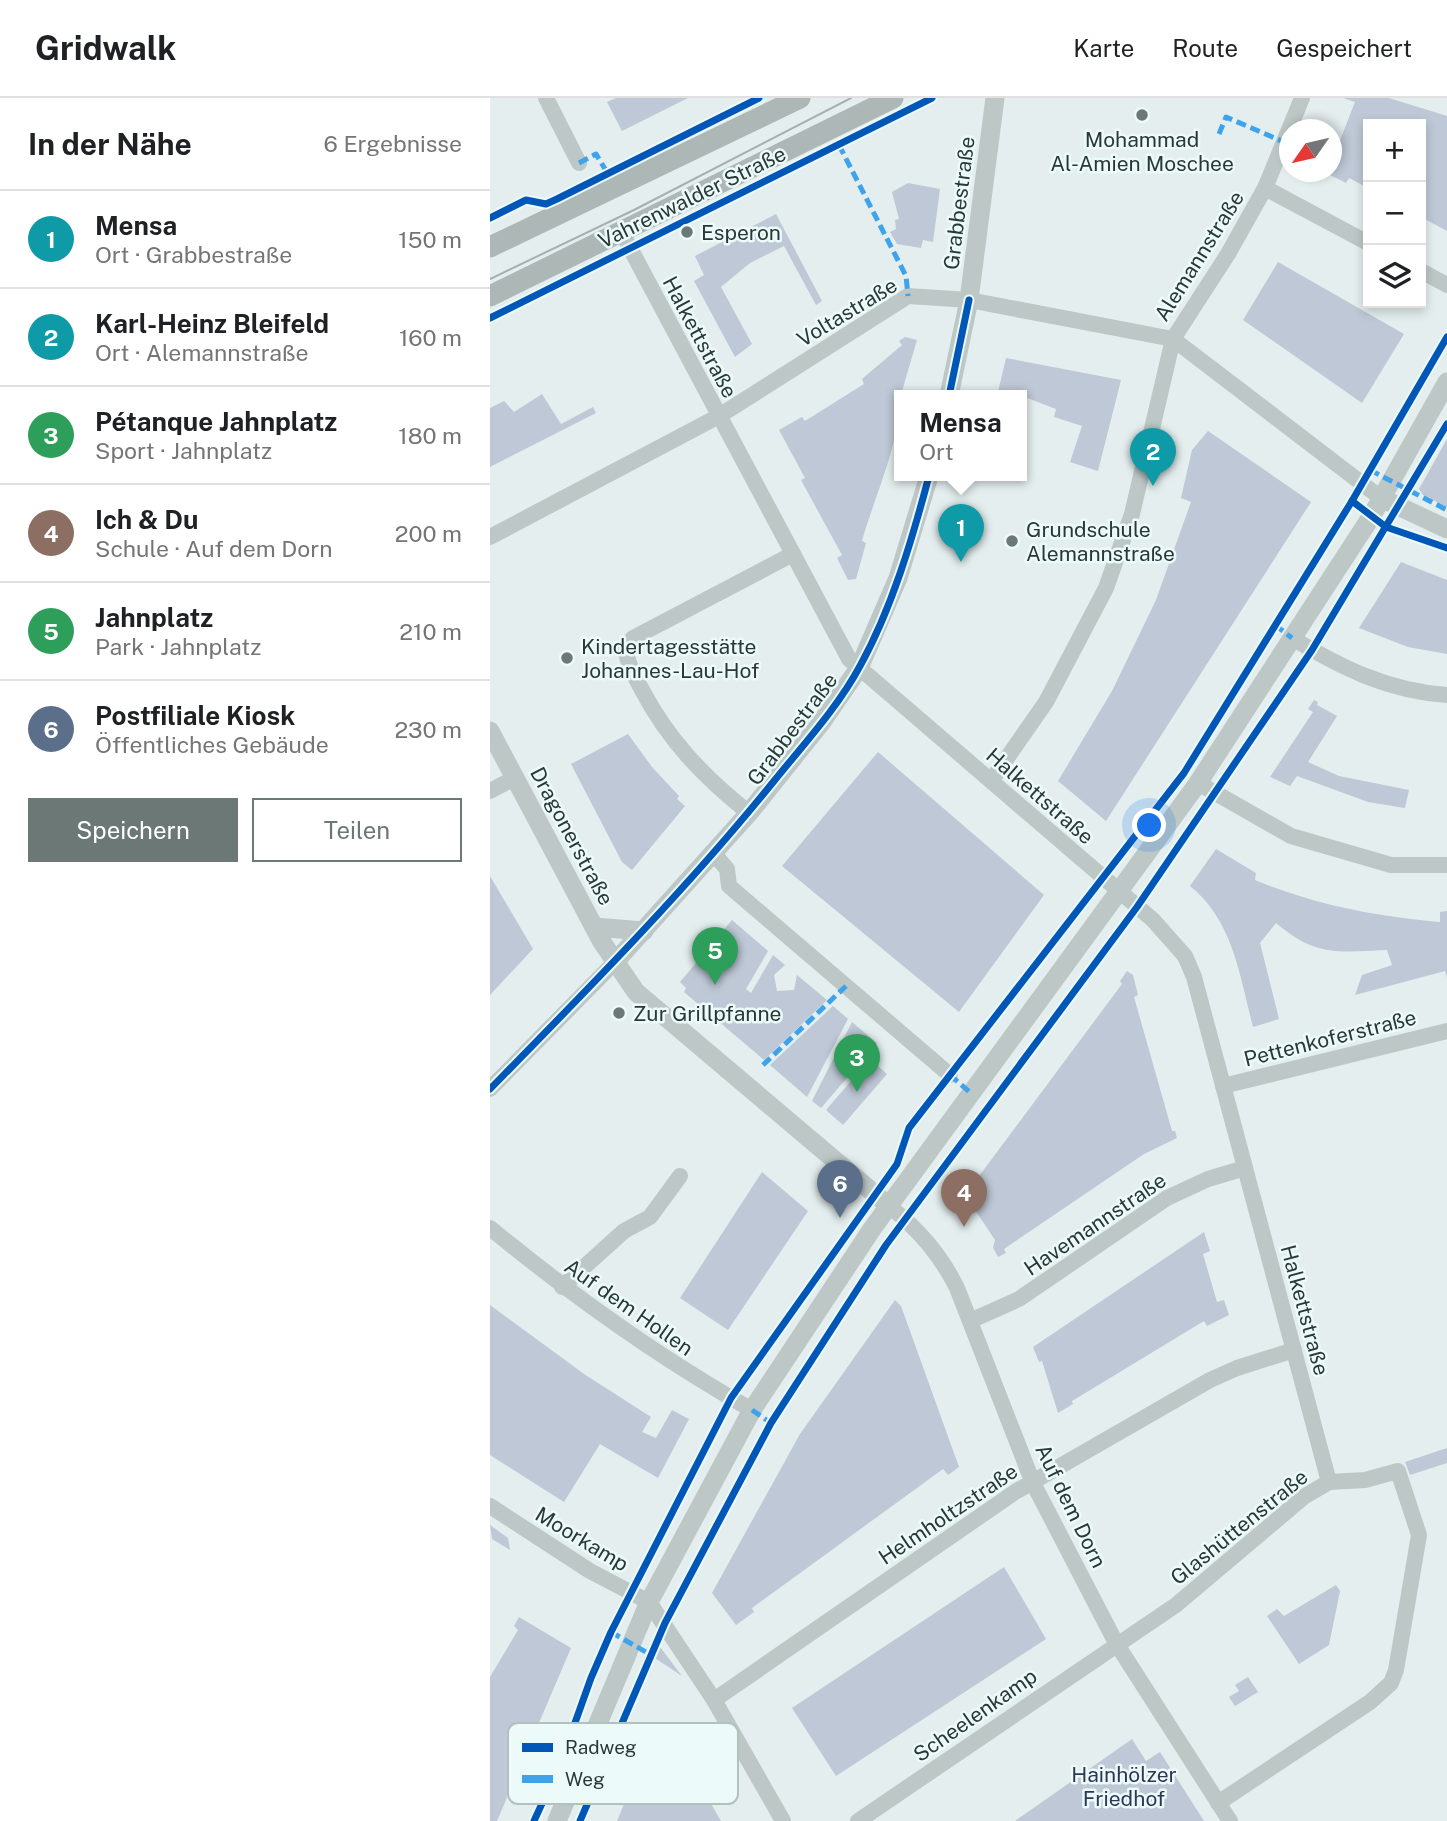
<!DOCTYPE html>
<html lang="de">
<meta charset="utf-8">
<style>
:root{--surface:#fff;--page:#f2f2f2;--text:#202124;--muted:#757577;--line:#e0e0e0;--accent:#6b7876}
body{margin:0;font-family:"Public Sans",sans-serif;background:var(--page);color:var(--text)}
.controls{position:absolute;right:21px;top:21px;display:grid;overflow:hidden;border-radius:0px;box-shadow:0 4px 10px #0003}
.controls button{width:63px;height:63px;display:grid;place-items:center;padding:0;border:0;border-bottom:2px solid var(--line);background:var(--surface);color:var(--text);font:35px sans-serif}
.compass{position:absolute;left:789px;top:21px;width:63px;height:63px;border-radius:50%;background:var(--surface);box-shadow:0 4px 10px #0003;rotate:236deg}
.you{position:absolute;left:660px;top:728px;width:24px;height:24px;margin:-18px;border:5px solid #fff;border-radius:50%;background:#1a73e8;box-shadow:0 0 0 10px #1a73e833}
.badge{display:grid;place-items:center;width:46px;height:46px;border-radius:50%;background:var(--accent);color:#fff;font-size:23px;font-weight:700}
.pin{position:absolute;translate:-50% -58px;filter:drop-shadow(0 2px 4px #0008)}
.pin::after{content:'';position:absolute;top:37px;width:24px;height:21px;background:inherit;clip-path:polygon(0 0,100% 0,50% 100%)}
.popup{position:absolute;left:404px;top:292px;width:133px;height:91px;box-sizing:border-box;display:grid;place-content:center;border-radius:0px;background:var(--surface);filter:drop-shadow(0 2px 5px #0005);font-size:23px;white-space:nowrap;color:var(--muted)}
.popup b{font-size:26px;color:var(--text)}
.popup::after{content:'';position:absolute;left:50%;top:100%;margin-left:-14px;border:14px solid transparent;border-top-color:var(--surface)}
.list{margin:0;padding:0;list-style:none}
h2{display:flex;justify-content:space-between;align-items:center;height:91px;margin:0;padding:0 28px;font-size:30px}
h2 small{font-size:23px;font-weight:400;color:var(--muted)}
.list li{display:grid;grid-template-columns:46px 1fr auto;gap:21px;align-items:center;box-sizing:border-box;height:98px;padding:0 28px;border-top:2px solid var(--line)}
.list b{display:block;font-size:26px;white-space:nowrap}
.list p{margin:0;font-size:23px;white-space:nowrap;color:var(--muted)}
.list em{font-size:23px;font-style:normal;color:var(--muted)}
.actions{display:flex;gap:14px;padding:21px 28px}
.actions a{flex:1;padding:16px 0;border:2px solid var(--accent);border-radius:0px;text-align:center;font-size:24px;color:var(--accent)}
.actions .main{background:var(--accent);color:#fff}
.icon{flex:none;width:38px;height:38px;fill:none;stroke:currentColor;stroke-width:2;stroke-linecap:round;stroke-linejoin:round}
.map{position:relative;flex:none;width:957px;height:1723px;overflow:hidden}
header{display:flex;align-items:center;gap:42px;box-sizing:border-box;height:98px;padding:0 35px;background:var(--surface);border-bottom:2px solid var(--line)}
header strong{font-size:33px}
nav{display:flex;gap:38px;margin-inline-start:auto;font-size:24px}
main{display:flex}
aside{flex:1;background:var(--surface)}
.map>svg:first-child{display:block}
</style>
<header>
<strong>Gridwalk</strong>
<nav><a>Karte</a><a>Route</a><a>Gespeichert</a></nav>
</header>
<main>
<aside>
<h2>In der Nähe<small>6 Ergebnisse</small></h2>
<ul class="list">
<li><span class="badge" style="background:#0f9aa8">1</span><div><b>Mensa</b><p>Ort · Grabbestraße</p></div><em>150 m</em></li>
<li><span class="badge" style="background:#0f9aa8">2</span><div><b>Karl-Heinz Bleifeld</b><p>Ort · Alemannstraße</p></div><em>160 m</em></li>
<li><span class="badge" style="background:#2e9e5b">3</span><div><b>Pétanque Jahnplatz</b><p>Sport · Jahnplatz</p></div><em>180 m</em></li>
<li><span class="badge" style="background:#8d6e63">4</span><div><b>Ich &amp; Du</b><p>Schule · Auf dem Dorn</p></div><em>200 m</em></li>
<li><span class="badge" style="background:#2e9e5b">5</span><div><b>Jahnplatz</b><p>Park · Jahnplatz</p></div><em>210 m</em></li>
<li><span class="badge" style="background:#5c6f8a">6</span><div><b>Postfiliale Kiosk</b><p>Öffentliches Gebäude</p></div><em>230 m</em></li>
</ul>
<div class="actions"><a class="main">Speichern</a><a>Teilen</a></div>
</aside>
<div class="map">
<svg width="957" height="1723" viewBox="0 0 957 1723">
<rect width="100%" height="100%" fill="#e4eeee"/>
<g fill="#bec8d6">
<path d="M126,0H198L132,33L117,4Z"/>
<path d="M853,0H899L957,18V133L931,119V26H878V90L859,80L856,85L836,75L842,74V63L865,4Z"/>
<path d="M418,85L450,91L443,144L433,142L431,150L407,146L400,134L406,131L405,122L409,121L402,94Z"/>
<path d="M286,116L332,203L326,207L294,148L260,165L231,189L262,246L245,259L204,183L214,177L205,158Z"/>
<path d="M788,164L914,236L872,305L753,222Z"/>
<path d="M415,239L427,242L412,293L416,294L414,298H410C410,347 384,399 372,443L376,445L366,481L358,482L347,460L352,457L311,382L315,380L289,332L312,319L315,323L374,286L372,281L412,247L409,243Z"/>
<path d="M516,260L631,282L608,373L580,364L592,328L564,319L566,311L532,298L508,294Z"/>
<path d="M52,296L71,326L103,309L106,315L0,369V310L14,303L24,314Z"/>
<path d="M718,333L821,404L616,723L568,683L622,593L666,502L701,404L691,400L702,352Z"/>
<path d="M957,341V409L933,397L929,391Z"/>
<path d="M911,464L957,482V556L918,549L869,530Z"/>
<path d="M824,602L828,604L827,607L847,618L818,664L849,678L919,692L915,710L878,704L807,678L800,688L780,679L823,614L818,611Z"/>
<path d="M138,636L162,669L189,698L187,701L195,708L142,772L132,764L81,666Z"/>
<path d="M388,654L554,797L469,914L292,768Z"/>
<path d="M726,751L766,775L765,782C826,807 885,818 950,824V814L957,813V879L955,873L865,897L872,877L902,867L897,852C848,854 826,859 786,825L770,845L789,921L763,929C750,879 743,822 700,788Z"/>
<path d="M0,778L43,851L0,897Z"/>
<path d="M242,822L278,853L256,891L261,895L283,857L295,867L284,877L287,893L304,892L307,877L337,902L274,962L194,894L196,890L190,884Z"/>
<path d="M637,873L643,877L648,897L644,899L682,1033H685L687,1040L654,1056L514,1151L516,1155L508,1159L503,1150L505,1142L485,1112H477L472,1106V1101L632,886L630,883Z"/>
<path d="M343,908L358,921L317,999L280,967Z"/>
<path d="M362,924L387,945L331,1010L322,1003Z"/>
<path d="M380,961L397,976L353,1027L336,1012Z"/>
<path d="M272,1074L318,1113L238,1232L190,1200Z"/>
<path d="M714,1134L720,1153L713,1156L727,1204L734,1202L739,1217L717,1228L714,1223L582,1303L583,1306L568,1315L552,1263L549,1264L543,1249Z"/>
<path d="M405,1202L411,1208L469,1369L458,1377L453,1371L262,1510L264,1514L246,1527L222,1495L310,1336Z"/>
<path d="M0,1207L94,1276L161,1319L152,1334L166,1340L182,1312L199,1321L168,1380L110,1346L74,1404L0,1357Z"/>
<path d="M957,1350V1365L920,1377L915,1364Z"/>
<path d="M0,1427L18,1440L20,1452L2,1441Z"/>
<path d="M514,1469L556,1541L346,1678L302,1610Z"/>
<path d="M846,1487L850,1493L839,1547L809,1566L777,1518L787,1511L794,1518Z"/>
<path d="M29,1519L81,1550L7,1723H0V1579L28,1532L24,1528Z"/>
<path d="M170,1549L192,1578L165,1560Z"/>
<path d="M758,1579L768,1594L745,1608L739,1599L749,1593L745,1587Z"/>
<path d="M168,1624L175,1626L231,1723H127Z"/>
<path d="M642,1641L656,1663L670,1654L714,1723H525Z"/>
</g>
<g fill="none" stroke-linecap="round" stroke-linejoin="round">
<g stroke="#bdc8c6" stroke-width="16">
<path d="M56,0L89,65"/>
<path d="M775,90L878,145"/>
<path d="M131,133L359,561L663,822L695,858L704,879L839,1384"/>
<path d="M931,173L957,187"/>
<path d="M0,439L229,318L418,198L479,202L683,241L891,400"/>
<path d="M802,540C852,570 898,593 957,597"/>
<path d="M501,683L556,604L616,490L642,416L683,241L738,156L775,90L812,0"/>
<path d="M708,685L801,738L901,767H957"/>
<path d="M0,693L25,680"/>
<path d="M259,715C214,679 179,643 152,592C145,579 138,566 135,551L143,540L303,456"/>
<path d="M224,756L237,771L239,788L460,977"/>
<path d="M733,988L957,933"/>
<path d="M0,991L125,864"/>
<path d="M399,1108C429,1132 450,1156 467,1190L543,1385L626,1545L740,1723"/>
<path d="M0,1130C83,1198 168,1259 262,1312"/>
<path d="M72,1189L134,1133L160,1119L190,1078"/>
<path d="M480,1223L529,1201L677,1100L718,1081L755,1070"/>
<path d="M0,1408L100,1473L159,1504L224,1602L293,1723"/>
<path d="M224,1602L525,1394L720,1282L747,1270L804,1252"/>
<path d="M368,1723L686,1507L815,1398L839,1384L875,1382L908,1373L929,1437L906,1572L901,1585L880,1604L728,1705"/>
</g>
<g stroke="#bdc8c6" stroke-width="19">
<path d="M459,298L479,202L505,0"/>
<path d="M891,400L957,431"/>
<path d="M0,633L112,844L146,894L399,1108"/>
<path d="M104,829L154,833"/>
<path d="M125,864L259,715L331,625L369,570L408,480L439,378"/>
<path d="M67,1723L159,1504L262,1312L382,1131L708,685L881,419L957,284"/>
</g>
<g stroke="#adb8b6" stroke-width="21">
<path d="M0,149L310,0"/>
<path d="M0,198L403,0"/>
</g>
<path stroke="#a6b0ae" stroke-width="2" d="M0,181L144,112L361,0"/>
<g stroke="#3ea3eb" stroke-width="5" stroke-dasharray="10 5" stroke-linecap="butt">
<path d="M729,36L736,19L794,44"/>
<path d="M349,47L416,178L418,198"/>
<path d="M89,65L106,56L118,76"/>
<path d="M880,372L957,412"/>
<path d="M785,527L802,540"/>
<path d="M273,967L356,888"/>
<path d="M460,977L482,996"/>
<path d="M262,1312L281,1325"/>
<path d="M121,1534L161,1557"/>
</g>
<g stroke="#ecfaf9" stroke-width="11">
<g id="cycleway">
<path d="M0,120L36,102L56,106L67,101L269,0"/>
<path d="M0,220L442,0"/>
<path d="M459,298L479,202"/>
<path d="M862,403L896,429L957,450"/>
<path d="M0,991C98,891 196,792 284,683C314,646 348,609 370,568C402,510 422,442 439,378"/>
<path d="M44,1723L71,1664L101,1580L121,1534L241,1300L407,1066L419,1030L694,675L862,403L957,239"/>
<path d="M90,1723L175,1525L281,1325L396,1147L647,809L822,552L957,326"/>
</g>
</g>
<use href="#cycleway" stroke="#0057b8" stroke-width="7"/>
</g>
<g fill="#6b7876" stroke="#ecfaf9" stroke-width="2.5">
<circle cx="652" cy="17" r="7"/>
<circle cx="197" cy="134" r="7"/>
<circle cx="522" cy="443" r="7"/>
<circle cx="77" cy="560" r="7"/>
<circle cx="129" cy="915" r="7"/>
</g>
<g text-anchor="middle" dominant-baseline="central" stroke-width="5" stroke-linejoin="round" paint-order="stroke">
<g font-size="21" fill="#2a3935" stroke="#ecfaf9" text-anchor="start">
<text x="652" y="41" text-anchor="middle">Mohammad<tspan x="652" dy="24">Al-Amien Moschee</tspan></text>
<text x="211" y="134">Esperon</text>
<text x="536" y="431">Grundschule<tspan x="536" dy="24">Alemannstraße</tspan></text>
<text x="91" y="548">Kindertagesstätte<tspan x="91" dy="24">Johannes-Lau-Hof</tspan></text>
<text x="143" y="915">Zur Grillpfanne</text>
</g>
<g font-size="21" fill="#2a3935" stroke="#ecfaf9">
<text transform="translate(202 99) rotate(-26)">Vahrenwalder Straße</text>
<text transform="translate(469 105) rotate(-83)">Grabbestraße</text>
<text transform="translate(709 158) rotate(-58)">Alemannstraße</text>
<text transform="translate(357 214) rotate(-31)">Voltastraße</text>
<text transform="translate(210 239) rotate(62)">Halkettstraße</text>
<text transform="translate(302 631) rotate(-53)">Grabbestraße</text>
<text transform="translate(550 698) rotate(41)">Halkettstraße</text>
<text transform="translate(82 738) rotate(62)">Dragonerstraße</text>
<text transform="translate(840 940) rotate(-14)">Pettenkoferstraße</text>
<text transform="translate(605 1126) rotate(-34)">Havemannstraße</text>
<text transform="translate(139 1209) rotate(35)">Auf dem Hollen</text>
<text transform="translate(815 1212) rotate(75)">Halkettstraße</text>
<text transform="translate(581 1408) rotate(64)">Auf dem Dorn</text>
<text transform="translate(458 1416) rotate(-34)">Helmholtzstraße</text>
<text transform="translate(749 1429) rotate(-39)">Glashüttenstraße</text>
<text transform="translate(92 1441) rotate(31)">Moorkamp</text>
<text transform="translate(485 1617) rotate(-35)">Scheelenkamp</text>
</g>
<g font-size="21" fill="#2d3858" stroke="#ecfaf9">
<text x="634" y="1676">Hainhölzer<tspan x="634" dy="24">Friedhof</tspan></text>
</g>
</g>
<rect x="18" y="1625" width="230" height="81" rx="10" fill="#ecfaf9" stroke="#b2c0be" stroke-width="2"/>
<rect x="32" y="1645" width="31" height="9" fill="#0057b8"/>
<rect x="32" y="1677" width="31" height="8" fill="#3ea3eb"/>
<g font-size="19" fill="#2a3935">
<text x="75" y="1656">Radweg</text>
<text x="75" y="1688">Weg</text>
</g>
</svg>
<div class="controls">
<button>+</button>
<button>−</button>
<button><svg class="icon" aria-label="layers" viewBox="0 0 24 24"><path d="M12 4l9 5-9 5-9-5zM3 14l9 5 9-5"/></svg></button>
</div>
<svg class="compass" viewBox="-18 -18 36 36"><path d="M0-13l5 13h-10z" fill="#e53935"/><path d="M0 13l5-13h-10z" fill="#757577"/></svg>
<div class="you"></div>
<div class="pin badge" style="left:471px;top:464px;background:#0f9aa8">1</div>
<div class="popup"><b>Mensa</b>Ort</div>
<div class="pin badge" style="left:663px;top:388px;background:#0f9aa8">2</div>
<div class="pin badge" style="left:367px;top:994px;background:#2e9e5b">3</div>
<div class="pin badge" style="left:474px;top:1129px;background:#8d6e63">4</div>
<div class="pin badge" style="left:225px;top:887px;background:#2e9e5b">5</div>
<div class="pin badge" style="left:350px;top:1120px;background:#5c6f8a">6</div>
</div>
</main>
